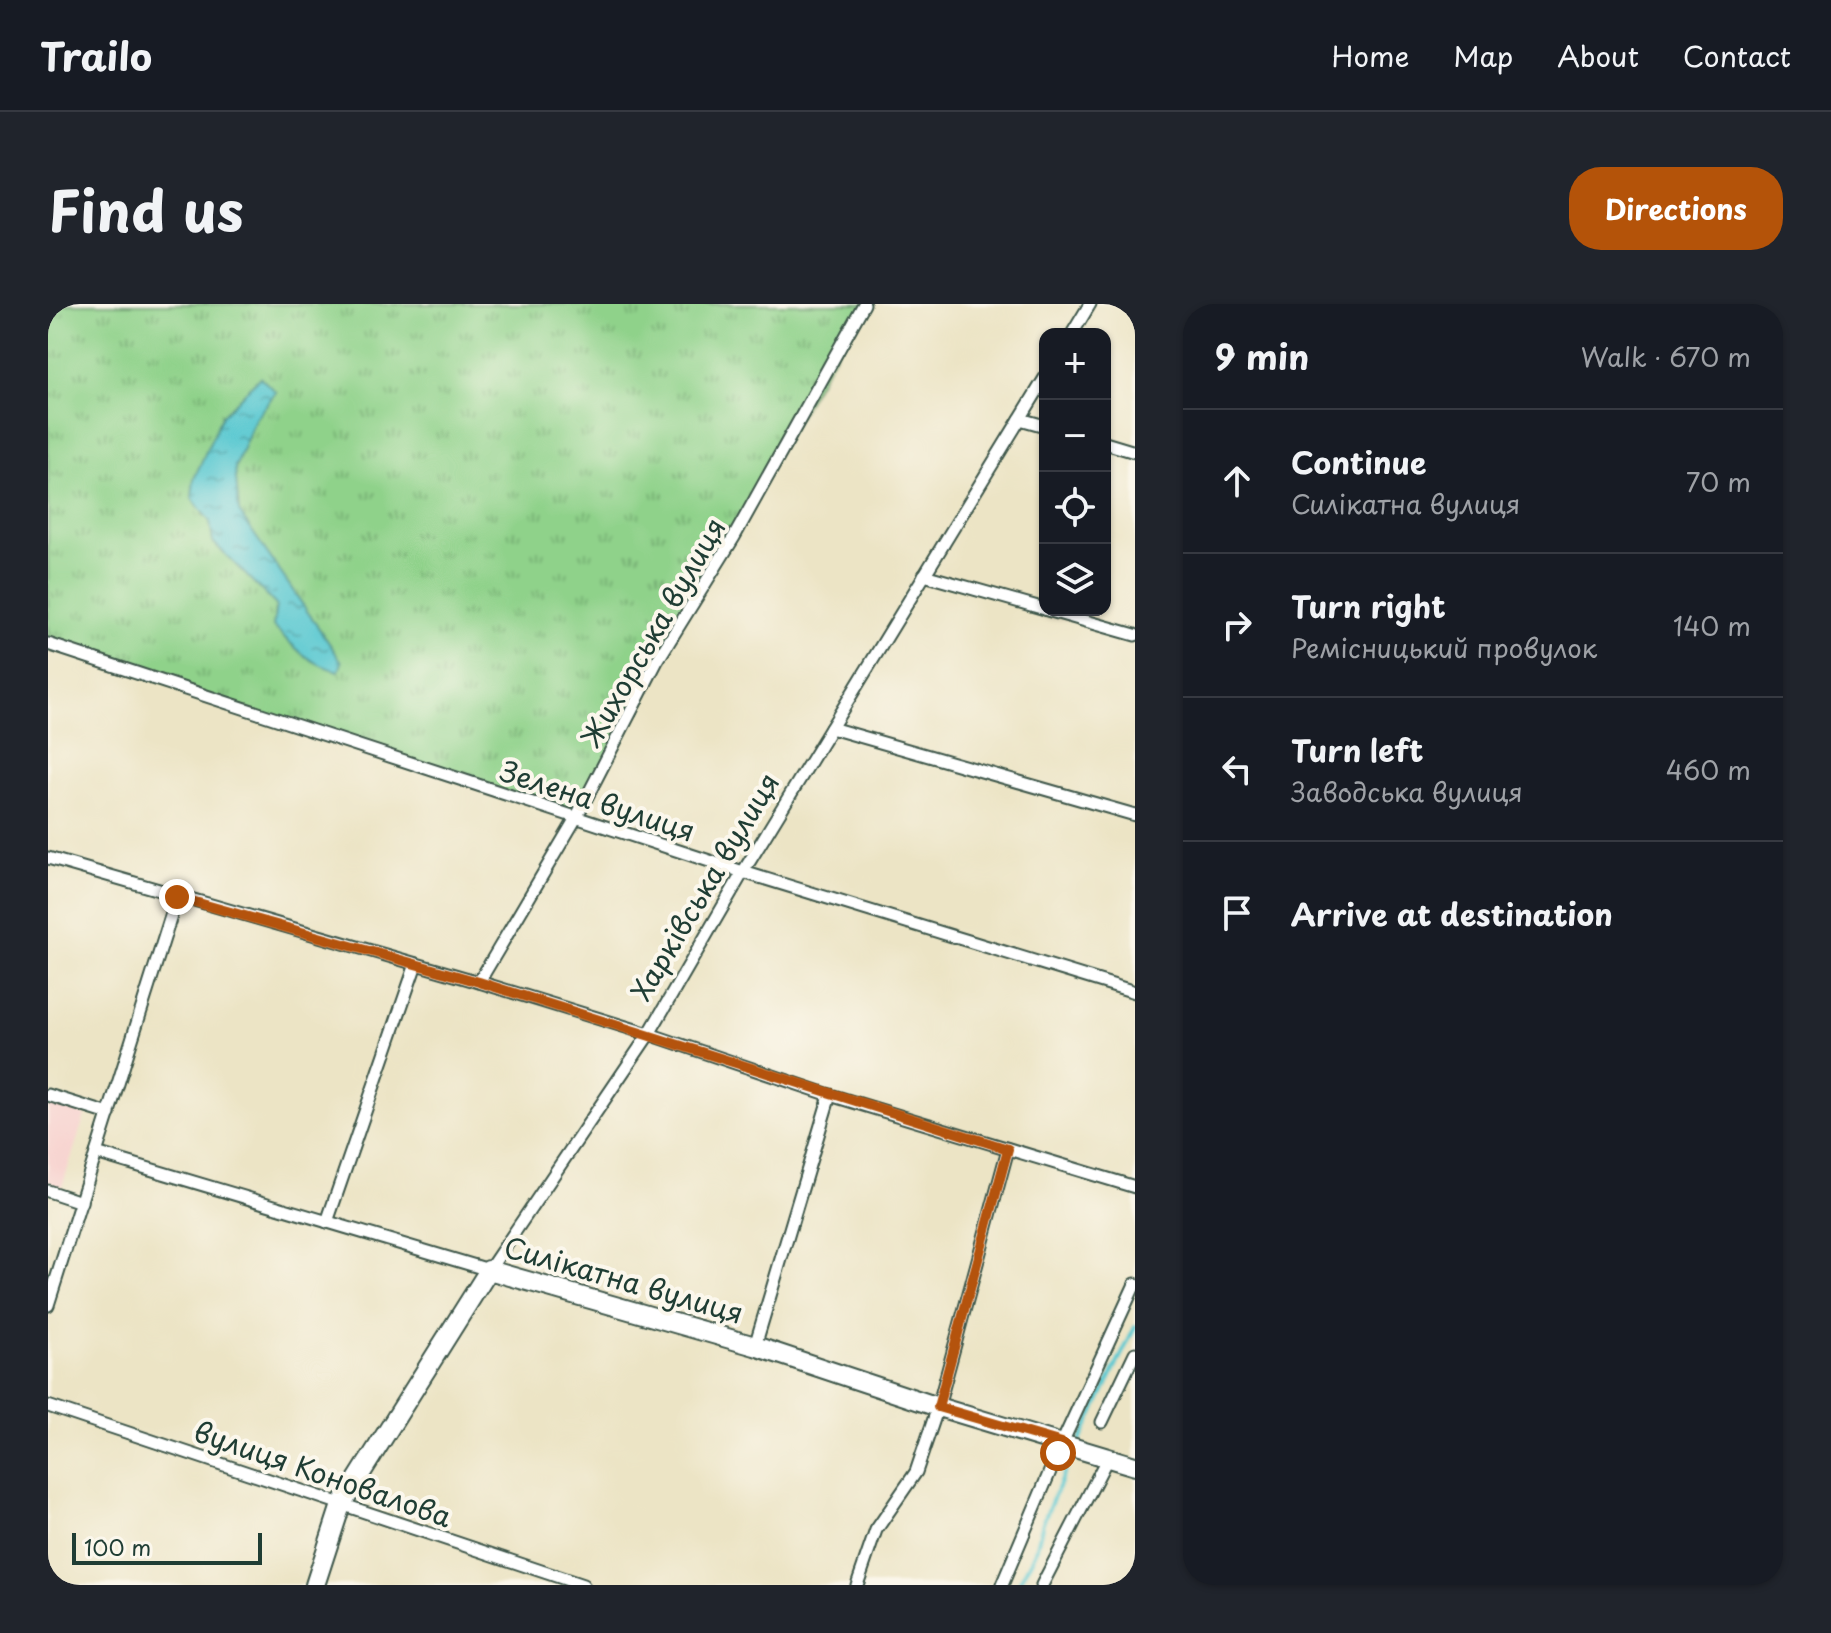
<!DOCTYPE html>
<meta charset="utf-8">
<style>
:root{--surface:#171b24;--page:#20242c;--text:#f1f3f6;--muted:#9ea1a6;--line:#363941;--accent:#b45309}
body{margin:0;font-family:"Playpen Sans",sans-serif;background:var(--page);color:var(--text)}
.controls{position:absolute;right:24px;top:24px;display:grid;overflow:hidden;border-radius:16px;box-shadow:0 2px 6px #0004}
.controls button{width:72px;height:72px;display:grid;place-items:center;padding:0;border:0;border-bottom:2px solid var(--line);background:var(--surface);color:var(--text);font:40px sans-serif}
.scale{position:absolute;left:24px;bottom:20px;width:190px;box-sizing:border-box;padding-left:8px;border:4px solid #1f3d34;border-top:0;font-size:22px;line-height:28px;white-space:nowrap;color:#1f3d34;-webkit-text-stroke:6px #fbf7ec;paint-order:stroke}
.stop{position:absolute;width:24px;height:24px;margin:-18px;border:6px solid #b45309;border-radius:50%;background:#fff}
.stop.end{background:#b45309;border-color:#fff;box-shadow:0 2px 8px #0008}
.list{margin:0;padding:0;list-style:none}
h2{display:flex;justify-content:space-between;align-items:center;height:104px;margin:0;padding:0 32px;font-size:34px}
h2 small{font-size:26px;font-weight:400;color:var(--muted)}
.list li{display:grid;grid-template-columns:52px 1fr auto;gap:24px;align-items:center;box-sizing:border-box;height:144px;padding:0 32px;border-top:2px solid var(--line)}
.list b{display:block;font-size:30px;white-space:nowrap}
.list p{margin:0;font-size:26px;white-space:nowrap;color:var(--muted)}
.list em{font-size:26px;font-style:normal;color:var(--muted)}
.icon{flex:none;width:44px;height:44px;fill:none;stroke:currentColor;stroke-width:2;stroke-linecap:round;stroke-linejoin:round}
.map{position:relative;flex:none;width:1087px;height:1281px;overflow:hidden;border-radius:32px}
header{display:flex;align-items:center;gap:48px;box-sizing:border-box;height:112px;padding:0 40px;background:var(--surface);border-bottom:2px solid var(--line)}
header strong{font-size:38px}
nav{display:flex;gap:44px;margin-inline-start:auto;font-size:28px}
.intro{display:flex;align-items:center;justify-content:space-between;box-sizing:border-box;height:192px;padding:0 48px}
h1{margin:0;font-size:56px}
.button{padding:20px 36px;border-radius:32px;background:var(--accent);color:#fff;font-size:28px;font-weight:700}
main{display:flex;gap:48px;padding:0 48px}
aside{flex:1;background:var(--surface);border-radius:32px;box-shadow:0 2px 6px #0004}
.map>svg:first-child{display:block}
</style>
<header>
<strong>Trailo</strong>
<nav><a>Home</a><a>Map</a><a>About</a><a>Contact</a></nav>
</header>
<div class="intro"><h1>Find us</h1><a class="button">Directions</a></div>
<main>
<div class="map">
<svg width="1087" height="1281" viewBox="0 0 1087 1281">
<defs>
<pattern id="grass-tufts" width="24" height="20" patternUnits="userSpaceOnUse" patternTransform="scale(2)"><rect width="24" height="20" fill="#8fd28a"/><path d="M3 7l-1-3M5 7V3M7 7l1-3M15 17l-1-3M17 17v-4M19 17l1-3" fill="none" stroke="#74ac72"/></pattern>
<pattern id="water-ripples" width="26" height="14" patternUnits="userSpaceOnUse" patternTransform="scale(2)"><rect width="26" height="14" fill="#5cc9d1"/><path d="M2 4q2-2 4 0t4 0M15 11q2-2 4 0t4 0" fill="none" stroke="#4ba4aa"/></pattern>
</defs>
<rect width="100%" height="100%" fill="#fbf7ec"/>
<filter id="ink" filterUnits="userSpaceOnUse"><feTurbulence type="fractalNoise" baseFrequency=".0125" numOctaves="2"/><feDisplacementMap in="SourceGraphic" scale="16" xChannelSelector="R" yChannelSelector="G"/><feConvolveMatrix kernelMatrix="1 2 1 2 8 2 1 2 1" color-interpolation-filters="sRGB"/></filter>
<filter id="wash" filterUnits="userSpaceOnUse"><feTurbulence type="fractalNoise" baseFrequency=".006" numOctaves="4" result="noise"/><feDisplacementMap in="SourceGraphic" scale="32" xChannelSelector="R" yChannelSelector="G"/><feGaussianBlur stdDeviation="1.8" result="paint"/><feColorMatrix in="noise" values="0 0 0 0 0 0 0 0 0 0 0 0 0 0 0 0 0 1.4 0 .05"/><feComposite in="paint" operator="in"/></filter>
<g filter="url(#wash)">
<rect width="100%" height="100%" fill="#ece4c5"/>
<path fill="#f7d0cd" d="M0,799L37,811L14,883L0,878Z"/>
<path fill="url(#grass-tufts)" stroke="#57885f" stroke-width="2" d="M0,0H816L609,357L528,514L0,340Z"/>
<path fill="url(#water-ripples)" stroke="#3e8382" stroke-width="2" d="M212,73L228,88L207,115L187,164L191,208L294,358L291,367C262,361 245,342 225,322L228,301L165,238L162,218L144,194L146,175L174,111Z"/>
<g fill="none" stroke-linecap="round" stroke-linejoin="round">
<g stroke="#5cc9d1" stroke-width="4">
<path d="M1031,1139L1087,1023"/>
<path d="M970,1281L988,1247L995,1218L1024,1150"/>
</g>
</g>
</g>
<g filter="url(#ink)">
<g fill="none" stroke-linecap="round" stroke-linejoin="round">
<g stroke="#3e564a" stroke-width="15">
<g id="street">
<path d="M1024,30L1042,0"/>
<path d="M972,115L997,122"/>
<path d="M1057,139L1087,148"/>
<path d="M876,271L997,305"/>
<path d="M999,306L1087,331"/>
<path d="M0,340L695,568L1087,688"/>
<path d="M783,424L1087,511"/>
<path d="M0,554L431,678L601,730L782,791L1087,883"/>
<path d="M431,678L528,514L609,357L686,233L816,0"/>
<path d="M0,791L61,810"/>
<path d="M48,849L441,966L601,730L695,568L997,74"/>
<path d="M0,887L33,898"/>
<path d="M279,918L368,660"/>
<path d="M0,1001L129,593"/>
<path d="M707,1042L782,791"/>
<path d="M0,1102L535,1281"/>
<path d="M1054,1118L1087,1049"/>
<path d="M809,1281L828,1226L868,1168L890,1103L960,845"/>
<path d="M954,1281L1014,1139L1087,980"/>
<path d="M994,1281L1060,1153"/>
</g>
</g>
<g stroke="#3e564a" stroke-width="22">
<path id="primary" d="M267,1281L293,1201L441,966L707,1042L890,1103L1087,1162"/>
</g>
<use href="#street" stroke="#fff" stroke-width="11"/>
<use href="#primary" stroke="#fff" stroke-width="18"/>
</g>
</g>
<g fill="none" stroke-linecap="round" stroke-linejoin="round" filter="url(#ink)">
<path stroke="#b45309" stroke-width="10" d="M129,593L431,678L960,845L890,1103L1014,1139L1010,1149"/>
</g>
<g text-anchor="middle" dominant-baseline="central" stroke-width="8" stroke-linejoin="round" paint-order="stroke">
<g font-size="28" fill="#1f3d34" stroke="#fbf7ec">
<text transform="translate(604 328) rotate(-60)">Жихорська вулиця</text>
<text transform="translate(550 496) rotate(18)">Зелена вулиця</text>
<text transform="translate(656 582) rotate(-59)">Харківська вулиця</text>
<text transform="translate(576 975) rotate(16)">Силікатна вулиця</text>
<text transform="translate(275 1169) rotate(19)">вулиця Коновалова</text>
</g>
</g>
</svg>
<div class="controls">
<button>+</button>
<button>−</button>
<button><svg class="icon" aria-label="locate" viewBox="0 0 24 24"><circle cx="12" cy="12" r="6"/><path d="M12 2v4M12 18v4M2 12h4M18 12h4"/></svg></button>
<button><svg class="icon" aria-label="layers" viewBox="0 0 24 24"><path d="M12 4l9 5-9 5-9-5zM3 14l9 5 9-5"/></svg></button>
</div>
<div class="scale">100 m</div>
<div class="stop" style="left:1010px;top:1149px"></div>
<div class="stop end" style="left:129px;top:593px"></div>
</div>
<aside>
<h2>9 min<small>Walk · 670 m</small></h2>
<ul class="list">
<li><svg class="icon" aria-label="ahead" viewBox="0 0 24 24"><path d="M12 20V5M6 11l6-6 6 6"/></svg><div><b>Continue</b><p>Силікатна вулиця</p></div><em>70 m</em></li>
<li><svg class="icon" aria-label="right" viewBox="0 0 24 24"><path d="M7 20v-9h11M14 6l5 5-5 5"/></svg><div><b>Turn right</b><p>Ремісницький провулок</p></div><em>140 m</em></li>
<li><svg class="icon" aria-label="left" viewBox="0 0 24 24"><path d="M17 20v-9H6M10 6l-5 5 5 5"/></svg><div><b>Turn left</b><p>Заводська вулиця</p></div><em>460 m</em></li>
<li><svg class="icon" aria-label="arrive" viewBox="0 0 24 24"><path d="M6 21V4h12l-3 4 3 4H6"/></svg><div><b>Arrive at destination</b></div></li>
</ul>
</aside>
</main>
